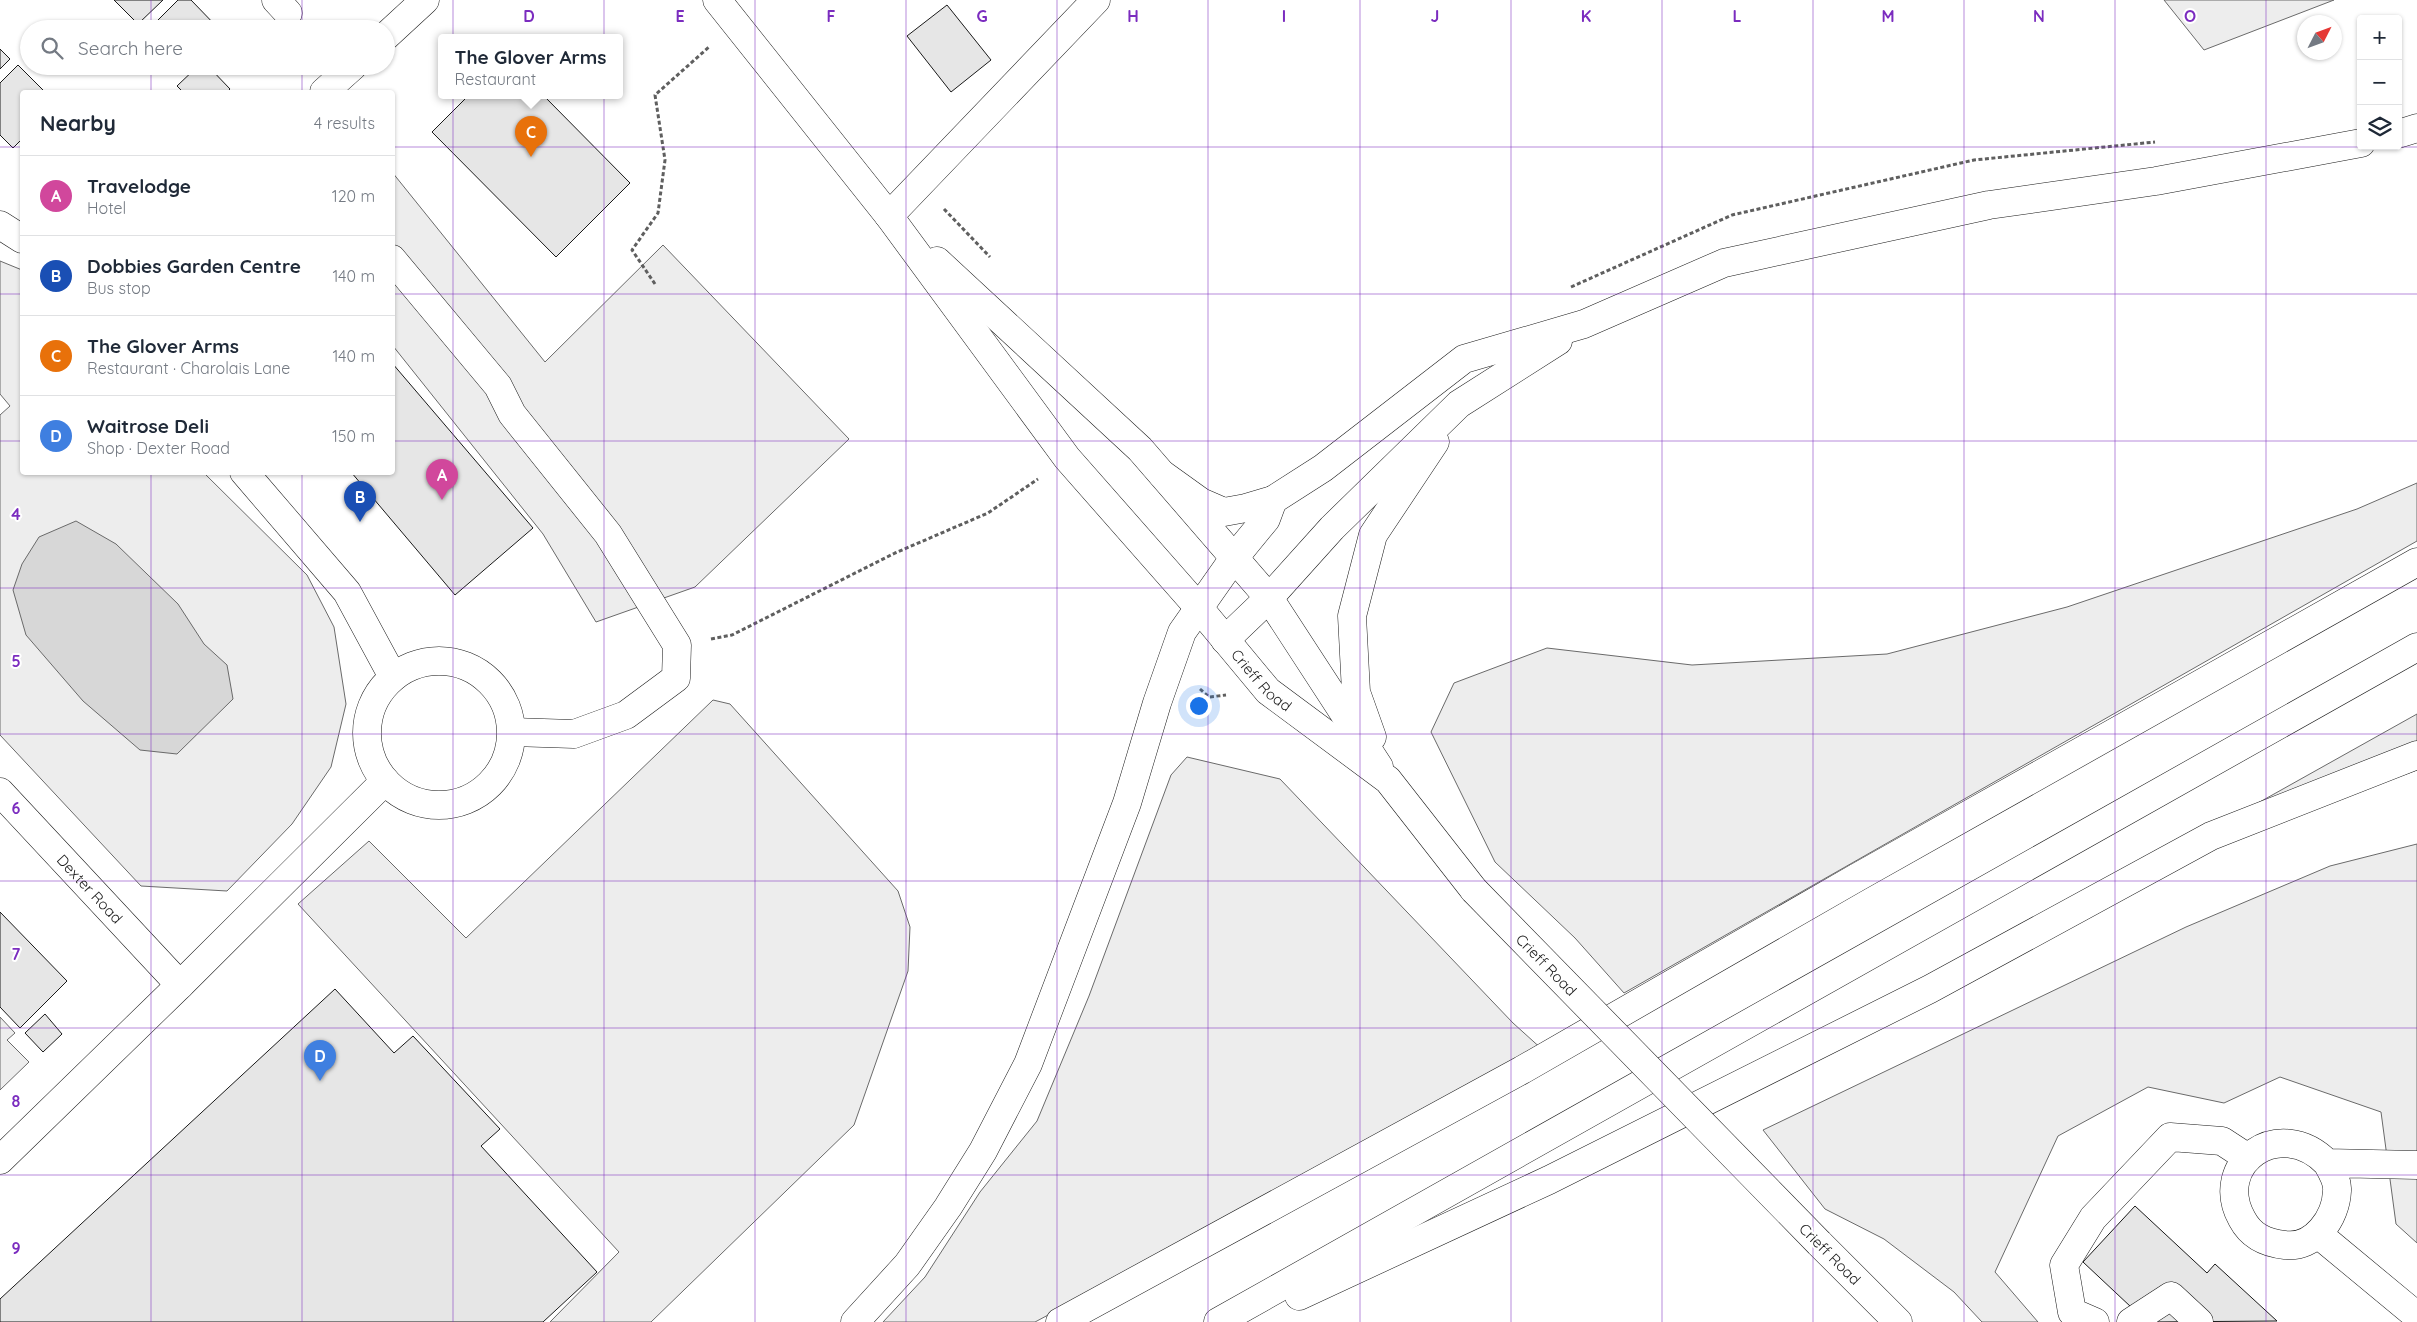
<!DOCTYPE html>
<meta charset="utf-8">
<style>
:root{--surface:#fff;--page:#f6f6f7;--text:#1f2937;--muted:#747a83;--line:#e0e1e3;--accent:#c62828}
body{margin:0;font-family:Quicksand,sans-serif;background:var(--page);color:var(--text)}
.controls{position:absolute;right:15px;top:15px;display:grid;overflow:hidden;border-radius:5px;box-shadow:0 1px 4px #0004}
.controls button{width:45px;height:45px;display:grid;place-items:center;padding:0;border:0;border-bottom:1px solid var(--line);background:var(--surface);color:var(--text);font:25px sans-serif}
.compass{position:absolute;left:2297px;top:15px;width:45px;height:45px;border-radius:50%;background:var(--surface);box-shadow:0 1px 4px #0004;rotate:48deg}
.you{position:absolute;left:1198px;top:705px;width:18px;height:18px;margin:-12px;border:4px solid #fff;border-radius:50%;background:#1a73e8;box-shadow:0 0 0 8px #1a73e833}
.badge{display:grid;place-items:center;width:32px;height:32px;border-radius:50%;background:var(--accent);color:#fff;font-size:16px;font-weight:700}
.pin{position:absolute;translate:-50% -41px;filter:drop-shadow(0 1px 2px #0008)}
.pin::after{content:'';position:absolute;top:26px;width:18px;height:15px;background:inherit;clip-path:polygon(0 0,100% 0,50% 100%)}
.popup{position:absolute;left:438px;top:34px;width:185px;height:65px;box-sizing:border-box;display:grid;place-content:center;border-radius:5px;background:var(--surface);filter:drop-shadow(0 1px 4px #0005);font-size:16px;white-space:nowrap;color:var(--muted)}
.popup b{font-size:19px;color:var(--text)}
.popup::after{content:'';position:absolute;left:50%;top:100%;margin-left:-10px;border:10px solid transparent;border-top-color:var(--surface)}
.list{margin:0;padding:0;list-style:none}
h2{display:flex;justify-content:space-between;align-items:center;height:65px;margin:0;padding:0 20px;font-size:21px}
h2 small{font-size:16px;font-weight:400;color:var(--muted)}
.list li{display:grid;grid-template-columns:32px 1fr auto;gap:15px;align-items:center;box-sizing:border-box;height:80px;padding:0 20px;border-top:1px solid var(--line)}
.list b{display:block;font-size:19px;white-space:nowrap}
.list p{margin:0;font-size:16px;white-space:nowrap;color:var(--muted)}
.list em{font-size:16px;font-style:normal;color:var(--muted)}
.icon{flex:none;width:28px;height:28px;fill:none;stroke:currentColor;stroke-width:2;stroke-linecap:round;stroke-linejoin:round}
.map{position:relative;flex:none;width:2417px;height:1322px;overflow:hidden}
.search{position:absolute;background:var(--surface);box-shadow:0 1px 4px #0004;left:20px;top:20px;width:375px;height:55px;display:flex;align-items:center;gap:12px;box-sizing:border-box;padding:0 18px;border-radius:28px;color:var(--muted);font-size:19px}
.panel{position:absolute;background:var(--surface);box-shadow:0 1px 4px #0004;left:20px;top:90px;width:375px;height:385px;border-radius:5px}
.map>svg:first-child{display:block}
</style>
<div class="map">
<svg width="2417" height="1322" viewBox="0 0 2417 1322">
<rect width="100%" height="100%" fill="#fff"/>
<g fill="#ededed" stroke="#6a6a6a">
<path d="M2164,0H2334L2204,50Z"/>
<path d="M392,172L545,362L663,245L849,439L695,587L596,622L543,534L393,346Z"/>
<path d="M0,261L22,270V472L204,473L307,575L334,627L346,704L331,767L292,824L227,891L141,886L0,735V415L10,406L0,394Z"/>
<path d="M2417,483V541L1624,993L1575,938L1495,862L1431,732L1454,683L1547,648L1692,665L1887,654L2067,607L2357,509Z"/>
<path d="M713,700L730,704L898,891L910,927L908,971L854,1125L651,1322H550L619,1252L298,904L369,841L466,938Z"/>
<path d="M2417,714V770L2226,839L1997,949Z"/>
<path d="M1187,757L1280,779L1513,1023L1544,1051L1035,1322H883L925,1277L980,1192L1037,1121L1089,996L1171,775Z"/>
<path d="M2417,844V1243L2396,1224L2381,1112L2280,1077L2224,1103L2148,1087L2058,1136L1995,1272L2038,1322H1982L1954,1292L1884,1239L1825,1209L1763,1130L2186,927L2330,866Z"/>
<path d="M0,1017L15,1033L7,1040L29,1062L0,1090Z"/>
</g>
<path fill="#d7d7d7" stroke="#6a6a6a" d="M76,521L116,544L178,604L204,644L227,665L233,699L177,754L140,750L83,701L26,635L13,590L22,564L39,537Z"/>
<g fill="#e6e6e6" stroke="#1a1a1a">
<path d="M114,0H163L138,24Z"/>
<path d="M178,0H191L219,29H149Z"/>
<path d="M947,5L991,60L951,92L907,36Z"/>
<path d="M0,49L10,59L0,69Z"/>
<path d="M18,65L45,92H22V139L13,148L0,135V83Z"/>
<path d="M182,66H196L189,73Z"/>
<path d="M198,66H208L230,89L227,92H183L177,86Z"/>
<path d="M468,96H544L630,183L556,257L432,132Z"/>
<path d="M392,363L533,528L455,595L351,472H392Z"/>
<path d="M0,912L67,981L20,1028L0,1007Z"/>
<path d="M335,989L394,1053L413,1036L500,1129L481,1146L597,1272L543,1322H0V1299Z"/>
<path d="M45,1014L62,1034L43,1052L25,1033Z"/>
<path d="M2135,1206L2207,1273L2215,1264L2277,1321L2147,1322L2083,1262Z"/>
</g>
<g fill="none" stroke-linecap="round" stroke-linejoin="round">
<g stroke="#1a1a1a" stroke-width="29">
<g id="minor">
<path d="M276,0L288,13"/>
<path d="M386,36L425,0"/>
<path d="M324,92L353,66"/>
<path d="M889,216L1096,0"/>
<path d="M0,225L22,239"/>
<path d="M392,259L498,386L512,414L608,534L677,645L676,678L626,715L574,734L512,732"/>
<path d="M244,472L347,592L393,677"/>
<circle cx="439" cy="733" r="72"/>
<path id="s1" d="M0,792L180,985"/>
<path d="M0,1160L180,985L385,781"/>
<path d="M2327,1163C2332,1172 2338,1181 2337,1191C2336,1218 2314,1249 2285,1245C2265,1243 2251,1236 2242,1219C2211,1163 2280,1115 2327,1163L2417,1165"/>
<path d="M2318,1234L2417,1316"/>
<path d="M2095,1322L2072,1312L2064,1265L2093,1218L2170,1137L2222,1141L2248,1158"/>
<path d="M2131,1322L2171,1296L2199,1322"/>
</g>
</g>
<g stroke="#1a1a1a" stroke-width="29">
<g id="highway">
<path id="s2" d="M717,0L889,216L1067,458L1199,608L1268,691L1388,780L1474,890"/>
<path d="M2398,134L2417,128"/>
<path d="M937,261L1140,449L1269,598L1379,767"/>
<path d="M1162,474L1201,502L1224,512L1246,508L1273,500L1323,468L1464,359L1584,324L1724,263L1989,205L2156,181L2361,143"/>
<path d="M1225,640L1269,598L1332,528L1459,404L1558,341"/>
<path d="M1372,737L1356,692L1352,616L1373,535L1435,442"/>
<path d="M1819,1243L1898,1322"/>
<path d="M1299,1296L1549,1180L1930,989L2211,836L2417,755"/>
<path d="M855,1322L907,1265L948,1207L983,1151L1028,1064L1127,803L1157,703L1182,632L1234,558L1266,519L1273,500"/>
<path d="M1060,1322L1522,1070L1856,878L2417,562"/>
<path d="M1218,1322L2417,647"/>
</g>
</g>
<g stroke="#5f5f5f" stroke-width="3" stroke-dasharray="4 2.5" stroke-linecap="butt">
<path d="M944,209L990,257"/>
<path d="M655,284L632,250L658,213L665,160L655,95L709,47"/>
<path d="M1571,287L1732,215L1974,160L2155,142"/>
<path d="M711,639L732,635L895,553L988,513L1038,479"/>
<path d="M1200,689L1209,697L1226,695"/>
</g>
<use href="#minor" stroke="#fff" stroke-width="28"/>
<use href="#highway" stroke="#fff" stroke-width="28"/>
<g stroke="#1a1a1a" stroke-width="29" stroke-linecap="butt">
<g id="highway-bridge">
<path id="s3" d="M1474,890L1819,1243"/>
</g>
</g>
<use href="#highway-bridge" stroke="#fff" stroke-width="28"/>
</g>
<path fill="none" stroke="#7b2cbf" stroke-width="1" stroke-opacity="0.55" d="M151,0V29M302,0V29M453,0V1322M604,0V1322M755,0V1322M906,0V1322M1057,0V1322M1208,0V1322M1360,0V1322M1511,0V1322M1662,0V1322M1813,0V1322M1964,0V1322M2115,0V1322M2266,0V1322M151,66V92M302,66V92M0,147H22M392,147H2417M0,294H22M392,294H2417M0,441H22M392,441H2417M151,472V1322M302,472V1322M0,588H2417M0,734H2417M0,881H2417M0,1028H2417M0,1175H2417"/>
<g text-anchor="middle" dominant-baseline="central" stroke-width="4" stroke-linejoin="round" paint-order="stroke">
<g font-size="15" fill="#1a1a1a" stroke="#fff">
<text stroke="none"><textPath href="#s2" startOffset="872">Crieff Road</textPath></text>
<text stroke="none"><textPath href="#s1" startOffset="132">Dexter Road</textPath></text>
<text stroke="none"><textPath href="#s3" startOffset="104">Crieff Road</textPath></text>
<text transform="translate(1830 1254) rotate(45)">Crieff Road</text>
</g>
</g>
<g font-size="16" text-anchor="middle" font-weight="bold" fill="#7b2cbf" stroke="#fff" stroke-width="4" stroke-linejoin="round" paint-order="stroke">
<text x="529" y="22">D</text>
<text x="680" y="22">E</text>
<text x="831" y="22">F</text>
<text x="982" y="22">G</text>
<text x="1133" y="22">H</text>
<text x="1284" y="22">I</text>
<text x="1435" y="22">J</text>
<text x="1586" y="22">K</text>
<text x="1737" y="22">L</text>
<text x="1888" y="22">M</text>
<text x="2039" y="22">N</text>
<text x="2190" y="22">O</text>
<text x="16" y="520">4</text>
<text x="16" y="667">5</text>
<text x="16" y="814">6</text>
<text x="16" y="960">7</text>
<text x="16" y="1107">8</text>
<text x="16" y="1254">9</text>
</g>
</svg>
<div class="controls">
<button>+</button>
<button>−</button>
<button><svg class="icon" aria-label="layers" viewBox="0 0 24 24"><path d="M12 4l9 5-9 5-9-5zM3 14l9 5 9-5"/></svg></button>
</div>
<svg class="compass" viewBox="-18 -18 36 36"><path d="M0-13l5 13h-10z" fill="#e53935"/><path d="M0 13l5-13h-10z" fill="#747a83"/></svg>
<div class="you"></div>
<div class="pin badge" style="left:442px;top:500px;background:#d1479c">A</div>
<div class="pin badge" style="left:360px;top:522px;background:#1a4fb4">B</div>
<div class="pin badge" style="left:531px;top:157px;background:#e8710a">C</div>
<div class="popup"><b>The Glover Arms</b>Restaurant</div>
<div class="pin badge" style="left:320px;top:1081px;background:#3f7fe0">D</div>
<div class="search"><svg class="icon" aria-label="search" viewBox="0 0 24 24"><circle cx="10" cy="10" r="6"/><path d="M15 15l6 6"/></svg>Search here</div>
<section class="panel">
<h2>Nearby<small>4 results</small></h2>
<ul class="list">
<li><span class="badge" style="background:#d1479c">A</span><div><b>Travelodge</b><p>Hotel</p></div><em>120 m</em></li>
<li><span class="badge" style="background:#1a4fb4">B</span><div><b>Dobbies Garden Centre</b><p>Bus stop</p></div><em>140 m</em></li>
<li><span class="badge" style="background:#e8710a">C</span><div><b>The Glover Arms</b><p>Restaurant · Charolais Lane</p></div><em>140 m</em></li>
<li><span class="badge" style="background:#3f7fe0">D</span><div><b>Waitrose Deli</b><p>Shop · Dexter Road</p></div><em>150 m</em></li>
</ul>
</section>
</div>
